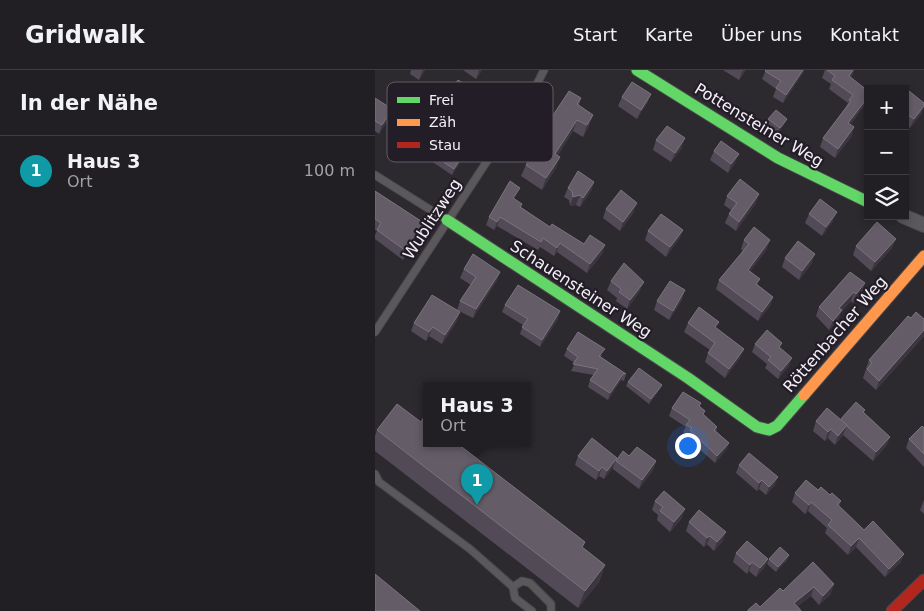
<!DOCTYPE html>
<html lang="de">
<meta charset="utf-8">
<style>
:root{--surface:#211f23;--page:#29272b;--text:#f1f3f6;--muted:#a2a2a6;--line:#3e3d41;--accent:#bca0f2}
body{margin:0;font-family:"DejaVu Sans",sans-serif;background:var(--page);color:var(--text)}
.controls{position:absolute;right:15px;top:15px;display:grid;overflow:hidden;border-radius:0px;box-shadow:0 2px 8px #0003}
.controls button{width:45px;height:45px;display:grid;place-items:center;padding:0;border:0;border-bottom:1px solid var(--line);background:var(--surface);color:var(--text);font:25px sans-serif}
.you{position:absolute;left:312px;top:375px;width:18px;height:18px;margin:-12px;border:4px solid #fff;border-radius:50%;background:#1a73e8;box-shadow:0 0 0 8px #1a73e833}
.badge{display:grid;place-items:center;width:32px;height:32px;border-radius:50%;background:var(--accent);color:#fff;font-size:16px;font-weight:700}
.pin{position:absolute;translate:-50% -41px;filter:drop-shadow(0 1px 2px #0008)}
.pin::after{content:'';position:absolute;top:26px;width:18px;height:15px;background:inherit;clip-path:polygon(0 0,100% 0,50% 100%)}
.popup{position:absolute;left:48px;top:312px;width:108px;height:65px;box-sizing:border-box;display:grid;place-content:center;border-radius:0px;background:var(--surface);filter:drop-shadow(0 1px 4px #0005);font-size:16px;white-space:nowrap;color:var(--muted)}
.popup b{font-size:19px;color:var(--text)}
.popup::after{content:'';position:absolute;left:50%;top:100%;margin-left:-10px;border:10px solid transparent;border-top-color:var(--surface)}
.list{margin:0;padding:0;list-style:none}
h2{display:flex;justify-content:space-between;align-items:center;height:65px;margin:0;padding:0 20px;font-size:21px}
h2 small{font-size:16px;font-weight:400;color:var(--muted)}
.list li{display:grid;grid-template-columns:32px 1fr auto;gap:15px;align-items:center;box-sizing:border-box;height:70px;padding:0 20px;border-top:1px solid var(--line)}
.list b{display:block;font-size:19px;white-space:nowrap}
.list p{margin:0;font-size:16px;white-space:nowrap;color:var(--muted)}
.list em{font-size:16px;font-style:normal;color:var(--muted)}
.icon{flex:none;width:28px;height:28px;fill:none;stroke:currentColor;stroke-width:2;stroke-linecap:round;stroke-linejoin:round}
.map{position:relative;flex:none;width:549px;height:541px;overflow:hidden}
header{display:flex;align-items:center;gap:30px;box-sizing:border-box;height:70px;padding:0 25px;background:var(--surface);border-bottom:1px solid var(--line)}
header strong{font-size:24px}
nav{display:flex;gap:28px;margin-inline-start:auto;font-size:18px}
main{display:flex}
aside{flex:1;background:var(--surface)}
.map>svg:first-child{display:block}
</style>
<header>
<strong>Gridwalk</strong>
<nav><a>Start</a><a>Karte</a><a>Über uns</a><a>Kontakt</a></nav>
</header>
<main>
<aside>
<h2>In der Nähe<small></small></h2>
<ul class="list">
<li><span class="badge" style="background:#0f9aa8">1</span><div><b>Haus 3</b><p>Ort</p></div><em>100 m</em></li>
</ul>
</aside>
<div class="map">
<svg width="549" height="541" viewBox="0 0 549 541">
<rect width="100%" height="100%" fill="#2c292f"/>
<g fill="none" stroke-linecap="round" stroke-linejoin="round">
<g stroke="#4a474c" stroke-width="9">
<g id="lane">
<path d="M0,105L70,149"/>
<path d="M0,262L160,18L169,0"/>
<path d="M0,404L4,412L95,479L138,517L140,528L157,541"/>
<path d="M138,517L147,511L155,513L176,534V541"/>
</g>
</g>
<g stroke="#4a474c" stroke-width="16">
<path id="street" d="M528,146L549,155"/>
</g>
<g stroke="#4a474c" stroke-width="13">
<g id="fast">
<path d="M262,0L403,88L493,132"/>
<path d="M72,150L313,308L382,357L394,360L402,356L429,325"/>
</g>
</g>
<g stroke="#4a474c" stroke-width="13">
<path id="slow" d="M429,325L549,186"/>
</g>
<g stroke="#4a474c" stroke-width="13">
<path id="jam" d="M517,541L549,510"/>
</g>
<use href="#lane" stroke="#5a585b" stroke-width="7"/>
<use href="#street" stroke="#5a585b" stroke-width="14"/>
<use href="#fast" stroke="#63d668" stroke-width="11"/>
<use href="#slow" stroke="#ff974d" stroke-width="11"/>
<use href="#jam" stroke="#b3261e" stroke-width="11"/>
</g>
<g fill="#524b57">
<path d="M36,0H50L44,10L35,4Z"/>
<path d="M88,0H107L101,9Z"/>
<path d="M348,0H371L364,10Z"/>
<path d="M391,0L429,1L408,33L398,27L401,19L387,9Z"/>
<path d="M450,0H479L476,8L492,32L475,55L479,57L476,67L460,88L445,77L448,68L471,37L473,33L454,19L456,14L447,8Z"/>
<path d="M530,19L547,43L535,58L530,55Z"/>
<path d="M74,24L99,32L90,45L71,33Z"/>
<path d="M276,24L272,33L262,49L243,36L247,27Z"/>
<path d="M0,28L14,48L4,64L0,61Z"/>
<path d="M206,28L204,35L214,56L208,67L198,61L183,85L181,98L167,120L146,106L151,95L165,73L169,59Z"/>
<path d="M393,49H412L410,53L403,63L391,54Z"/>
<path d="M29,59H72L88,61L82,70L93,77L91,83L77,105L56,91L58,86L26,66Z"/>
<path d="M281,70L307,78L296,92L278,80Z"/>
<path d="M339,81L360,93L353,103L335,90Z"/>
<path d="M219,112L216,121L205,137L201,135L195,136L194,130L189,127L193,118Z"/>
<path d="M0,121L49,153L46,162L28,190L0,169V165L2,161L0,160Z"/>
<path d="M141,126L139,129L147,134L146,137L175,157L209,174L230,175L227,184L212,203L182,182L179,186L165,177L163,180L122,156L119,160L111,155L114,147Z"/>
<path d="M352,126L381,133L361,161L350,153L354,144L356,140L349,135Z"/>
<path d="M231,139L259,142L245,161L228,148Z"/>
<path d="M434,144L458,151L447,166L430,153Z"/>
<path d="M308,160L304,169L291,187L270,170L273,161Z"/>
<path d="M369,170L392,179L375,201L383,215L398,227L395,236L383,251L341,219L344,210L368,181L366,179Z"/>
<path d="M481,176L517,178L496,201L478,185Z"/>
<path d="M410,188L437,193L424,210L407,197Z"/>
<path d="M89,199L125,202L122,210L98,248L82,240L85,231L96,215L85,208Z"/>
<path d="M475,202L487,223L478,233L476,231L466,242L463,250L454,260L441,246L444,237Z"/>
<path d="M236,211L265,221L252,239L241,231L242,228L232,220Z"/>
<path d="M307,230L294,250L279,240L282,231Z"/>
<path d="M130,235L183,249L165,277L145,264L148,255L127,242Z"/>
<path d="M536,248L549,249V266L501,320L488,308L494,290Z"/>
<path d="M82,251L67,274L54,266L51,271L36,261L39,253Z"/>
<path d="M313,253L341,258L365,288L350,308L330,292L333,283L335,280L309,262Z"/>
<path d="M380,274L405,278L414,296L403,309L390,298L392,294L377,282Z"/>
<path d="M192,279L227,285L226,287L251,304L249,311L246,310L233,330L213,317L215,310L219,305L196,301L200,293L189,286Z"/>
<path d="M253,312L287,315L285,319L274,334L251,316Z"/>
<path d="M324,337L329,345L342,357L341,361L354,373L351,380L340,393L312,368L313,366L308,362L311,357L294,346L297,338Z"/>
<path d="M490,340L489,342L512,375L498,391L468,365L460,375L453,368L450,371L438,361L441,351L465,350Z"/>
<path d="M549,358V397L531,378L534,369Z"/>
<path d="M2,360L208,478L230,495L224,512L203,538L0,381V366Z"/>
<path d="M203,386L242,388L254,386L281,391L278,400L264,419L238,399V397L229,409L224,406L221,410L200,395Z"/>
<path d="M364,395L400,415L391,425L384,419L382,421L361,403Z"/>
<path d="M443,420L466,431L464,436L489,460L529,484L525,493L510,507L481,477L473,485L450,463L452,458L433,441L430,444L417,432L420,423Z"/>
<path d="M549,430V444L545,440Z"/>
<path d="M280,431L307,448L295,462L282,450L283,445L277,440Z"/>
<path d="M314,452L348,471L339,481L332,474L329,477L311,461Z"/>
<path d="M361,483L393,489L389,498L381,507L374,501L372,504L358,492Z"/>
<path d="M414,485L412,490L401,502L392,494L394,489Z"/>
<path d="M438,492L456,524L444,535L436,526L423,536L427,541H372L373,540L385,537L408,521Z"/>
</g>
<g fill="#3c3640">
<path d="M48,0H50L44,10L47,2Z"/>
<path d="M104,0H107L101,9Z"/>
<path d="M369,0H371L364,10L367,2Z"/>
<path d="M428,0H430L408,33L411,25Z"/>
<path d="M478,0H479L477,6L470,15L474,6Z"/>
<path d="M102,22L99,32L90,45L94,36Z"/>
<path d="M276,24L272,33L262,49L266,40Z"/>
<path d="M493,27L492,32L470,62L473,53Z"/>
<path d="M549,36L547,43L535,58L539,49Z"/>
<path d="M17,39L14,48L4,64L7,55Z"/>
<path d="M218,45L214,56L208,67L212,55Z"/>
<path d="M412,49L410,53L403,63L405,58Z"/>
<path d="M202,50L198,61L176,95L180,84Z"/>
<path d="M91,54L88,61L78,75L81,69Z"/>
<path d="M479,57L476,67L460,88L463,79Z"/>
<path d="M310,68L307,78L296,92L300,83Z"/>
<path d="M93,77L91,83L77,105L79,99Z"/>
<path d="M364,84L360,93L353,103L356,94Z"/>
<path d="M185,87L181,98L167,120L171,108Z"/>
<path d="M219,112L216,121L205,137L208,128Z"/>
<path d="M145,118L141,126L134,137L138,128Z"/>
<path d="M384,124L381,133L361,161L364,152Z"/>
<path d="M205,125L201,135L195,136L198,127Z"/>
<path d="M262,133L259,142L245,161L248,152Z"/>
<path d="M462,142L458,151L447,166L451,157Z"/>
<path d="M125,147L122,156L119,160L122,152Z"/>
<path d="M49,153L46,162L28,190L31,181Z"/>
<path d="M308,160L304,169L291,187L295,177Z"/>
<path d="M521,169L517,178L496,201L500,192Z"/>
<path d="M395,170L392,179L370,209L373,200Z"/>
<path d="M185,173L182,182L179,186L182,178Z"/>
<path d="M230,175L227,184L212,203L215,194Z"/>
<path d="M440,184L437,193L424,210L427,201Z"/>
<path d="M125,202L122,210L98,248L101,239Z"/>
<path d="M269,212L265,221L252,239L255,230Z"/>
<path d="M490,213L487,223L478,233L481,224Z"/>
<path d="M310,220L307,230L294,250L298,241Z"/>
<path d="M479,222L476,231L466,242L463,250L454,260L458,251L464,238Z"/>
<path d="M398,227L395,236L383,251L387,242Z"/>
<path d="M185,241L183,249L165,277L167,270Z"/>
<path d="M85,242L82,251L67,274L70,265Z"/>
<path d="M58,257L54,266L51,271L54,262Z"/>
<path d="M549,260V266L501,320L504,311Z"/>
<path d="M369,279L365,288L350,308L354,299Z"/>
<path d="M417,288L414,296L403,309L406,301Z"/>
<path d="M249,303L246,310L233,330L235,323Z"/>
<path d="M287,315L285,319L274,334L276,329Z"/>
<path d="M472,355L468,365L460,375L463,366Z"/>
<path d="M456,359L453,368L450,371L453,362Z"/>
<path d="M515,367L512,375L498,391L501,382Z"/>
<path d="M354,373L351,380L340,393L342,386Z"/>
<path d="M242,388L238,397L229,409L232,401Z"/>
<path d="M281,391L278,400L264,419L267,410Z"/>
<path d="M227,397L224,406L221,410L224,401Z"/>
<path d="M403,407L400,415L391,425L394,417Z"/>
<path d="M387,410L384,419L382,421L384,413Z"/>
<path d="M436,432L433,441L430,444L434,435Z"/>
<path d="M310,439L307,448L295,462L299,452Z"/>
<path d="M351,462L348,471L339,481L342,472Z"/>
<path d="M335,466L332,474L329,477L332,468Z"/>
<path d="M484,468L481,477L473,485L476,476Z"/>
<path d="M529,484L525,493L510,507L514,499Z"/>
<path d="M414,485L412,490L401,502L403,497Z"/>
<path d="M393,489L389,498L381,507L385,498Z"/>
<path d="M377,492L374,501L372,504L375,495Z"/>
<path d="M230,495L224,512L203,538L210,521Z"/>
<path d="M459,514L456,524L444,535L448,526Z"/>
<path d="M439,517L436,526L417,541L419,533Z"/>
</g>
<g fill="#645d68" stroke="#7a747f">
<path d="M391,0H428L411,25L401,18L406,11L390,1Z"/>
<path d="M452,0H478L474,6L493,21V27L473,53L479,57L463,79L448,68L476,31L474,30L478,25L457,10L460,6Z"/>
<path d="M83,10L102,22L94,36L74,24Z"/>
<path d="M257,12L276,24L266,40L247,27Z"/>
<path d="M529,17L549,33V36L539,49L530,43V19H528Z"/>
<path d="M194,21L206,28L202,34L218,45L212,55L202,50L180,84L185,87L171,108L151,95L169,66V59Z"/>
<path d="M0,28L17,39L7,55L0,51Z"/>
<path d="M42,39L72,59L79,46L91,54L81,69L93,77L79,99L58,85L61,80L29,59Z"/>
<path d="M401,40L412,49L405,58L393,49Z"/>
<path d="M292,56L310,68L300,83L281,70Z"/>
<path d="M346,71L364,84L356,94L339,81Z"/>
<path d="M203,101L219,112L208,128L205,125L198,127L197,121L193,118Z"/>
<path d="M365,109L384,124L364,152L354,144L362,133L352,126Z"/>
<path d="M135,111L145,118L138,128L147,134L145,137L175,157L177,154L209,174L215,165L230,175L215,194L185,173L182,178L168,168L166,172L125,147L122,152L114,147Z"/>
<path d="M246,120L262,133L248,152L231,139Z"/>
<path d="M0,121L49,153L31,181L2,160L6,153L0,149Z"/>
<path d="M445,129L462,142L451,157L434,144Z"/>
<path d="M286,144L308,160L295,177L273,161Z"/>
<path d="M502,152L521,169L500,192L481,176Z"/>
<path d="M379,157L395,170L373,200L385,209L381,214L398,227L387,242L344,210L374,174L369,170Z"/>
<path d="M423,171L440,184L427,201L410,188Z"/>
<path d="M98,184L125,202L101,239L85,231L101,207L89,199Z"/>
<path d="M249,193L269,212L255,230L244,222L246,219L236,211Z"/>
<path d="M475,202L490,213L481,224L479,222L464,238L467,240L458,251L444,237Z"/>
<path d="M295,211L310,220L298,241L282,231Z"/>
<path d="M143,215L185,241L167,270L147,257L153,249L130,235Z"/>
<path d="M57,225L85,242L70,265L58,257L54,262L39,253Z"/>
<path d="M324,237L344,252L340,257L369,279L354,299L333,283L340,273L313,253Z"/>
<path d="M541,242L549,249V260L504,311L492,299L497,293L494,290L533,246L536,248Z"/>
<path d="M392,260L407,273L404,277L417,288L406,301L393,290L396,287L380,274Z"/>
<path d="M203,262L230,279L224,286L251,304L249,303L235,323L215,310L223,299L198,294L203,287L192,279Z"/>
<path d="M264,298L287,315L276,329L253,312Z"/>
<path d="M308,322L326,333L324,336L330,341L328,344L342,357L339,360L354,373L342,386L315,360L317,358L311,355L315,350L297,338Z"/>
<path d="M481,332L490,340L488,342L515,367L501,382L465,350Z"/>
<path d="M22,334L46,352L49,347L52,350V374H83L210,472L207,477L230,495L210,521L2,360Z"/>
<path d="M452,338L472,355L463,366L456,359L453,362L441,351Z"/>
<path d="M547,356L549,358V384L534,369Z"/>
<path d="M217,368L242,388L232,401L227,397L224,401L203,386Z"/>
<path d="M262,377L281,391L267,410L241,391L248,381L254,386Z"/>
<path d="M374,383L403,407L394,417L387,410L384,413L364,395Z"/>
<path d="M431,410L443,420L446,417L455,425L457,423L466,431L462,434L489,460L498,451L529,484L514,499L484,468L476,476L453,455L457,450L436,432L434,435L420,423Z"/>
<path d="M289,421L310,439L299,452L285,441L288,437L280,431Z"/>
<path d="M324,440L351,462L342,472L335,466L332,468L314,452Z"/>
<path d="M372,471L393,489L385,498L377,492L375,495L361,483Z"/>
<path d="M405,477L414,485L403,497L394,489Z"/>
<path d="M438,492L459,514L448,526L439,517L419,533L426,541H373V540L381,533L385,537L405,518L408,521Z"/>
<path d="M0,504L45,541H0Z"/>
</g>
<g text-anchor="middle" dominant-baseline="central" stroke-width="4.5" stroke-linejoin="round" paint-order="stroke">
<g font-size="16" fill="#f4f0f7" stroke="#231d27">
<text transform="translate(384 55) rotate(31)">Pottensteiner Weg</text>
<text transform="translate(57 149) rotate(-57)">Wublitzweg</text>
<text transform="translate(206 219) rotate(33)">Schauensteiner Weg</text>
<text transform="translate(460 264) rotate(-49)">Röttenbacher Weg</text>
</g>
</g>
<rect x="12" y="12" width="166" height="80" rx="8" fill="#231d27" stroke="#625c65" stroke-width="1"/>
<rect x="22" y="27" width="23" height="6" fill="#63d668"/>
<rect x="22" y="49" width="23" height="7" fill="#ff974d"/>
<rect x="22" y="72" width="23" height="6" fill="#b3261e"/>
<g font-size="14" fill="#f4f0f7">
<text x="54" y="35">Frei</text>
<text x="54" y="57">Zäh</text>
<text x="54" y="80">Stau</text>
</g>
</svg>
<div class="controls">
<button>+</button>
<button>−</button>
<button><svg class="icon" aria-label="layers" viewBox="0 0 24 24"><path d="M12 4l9 5-9 5-9-5zM3 14l9 5 9-5"/></svg></button>
</div>
<div class="you"></div>
<div class="pin badge" style="left:102px;top:435px;background:#0f9aa8">1</div>
<div class="popup"><b>Haus 3</b>Ort</div>
</div>
</main>
